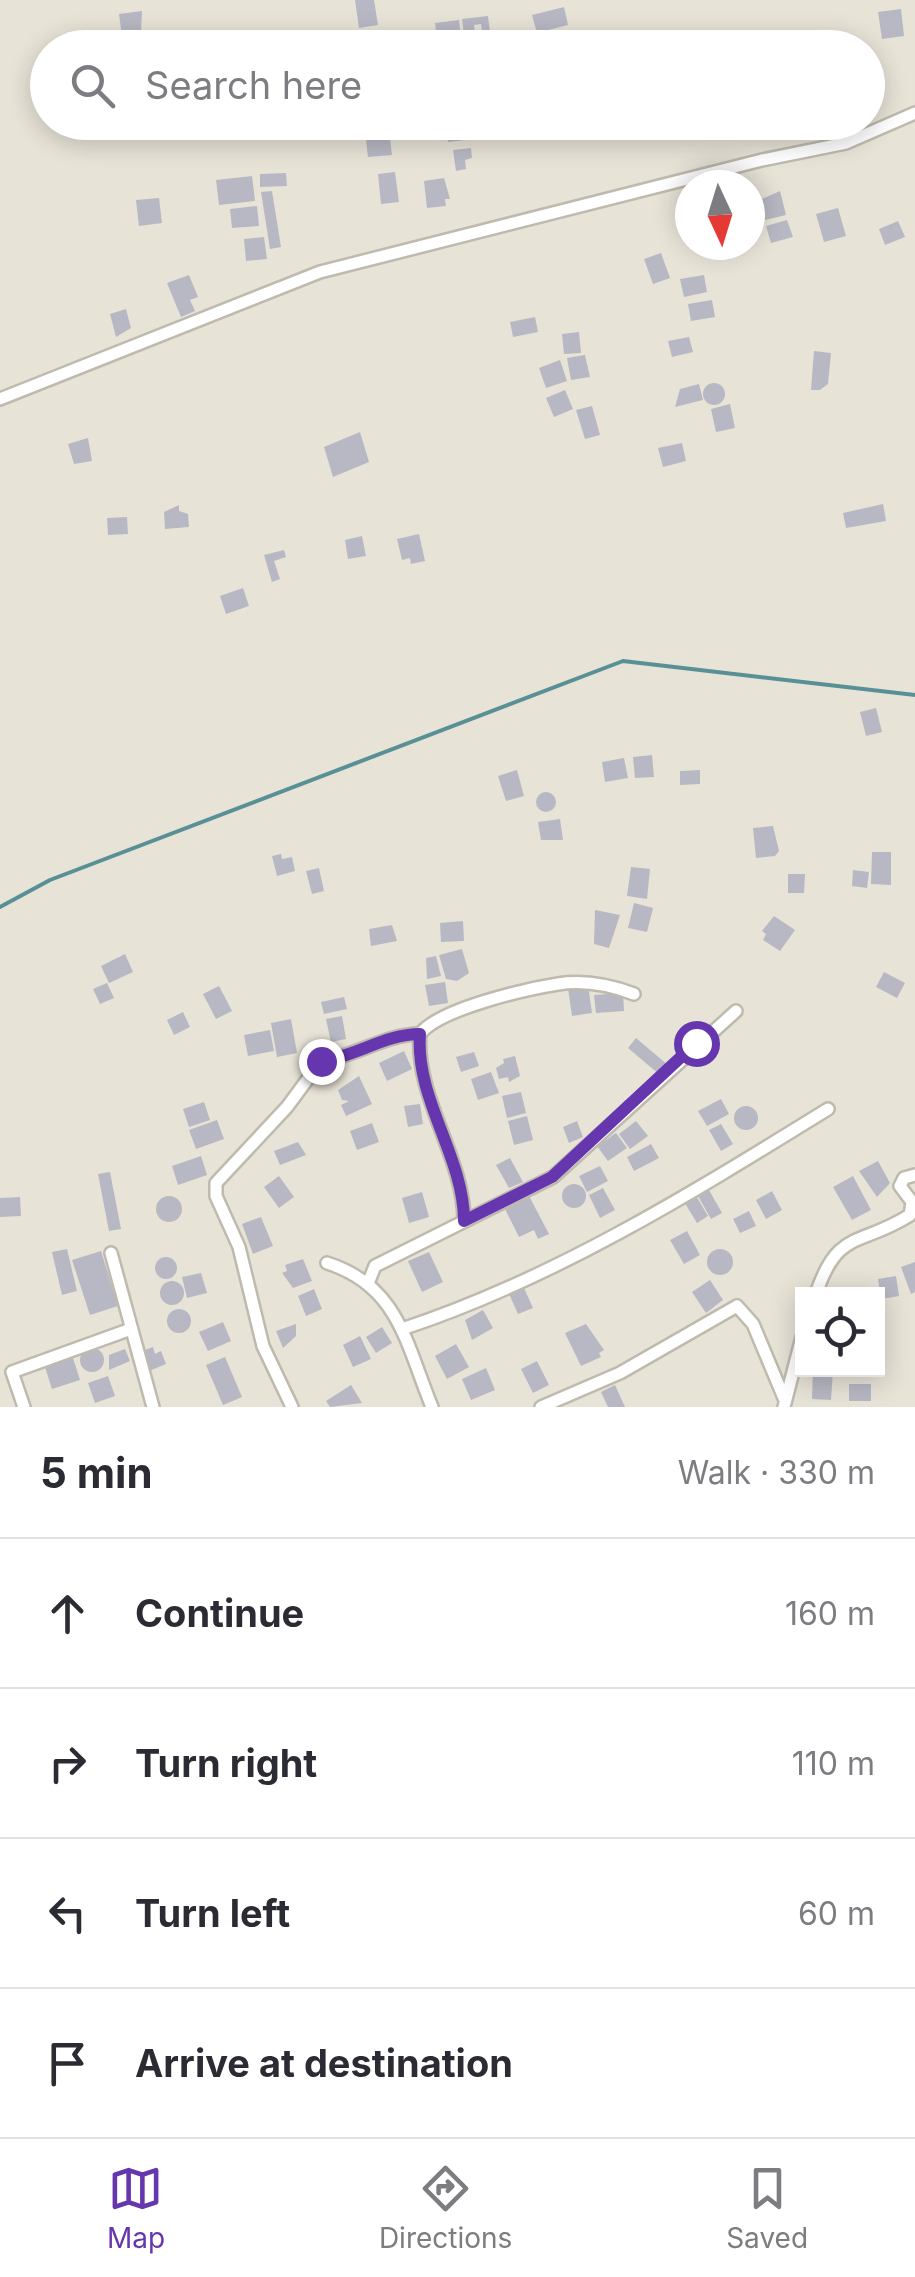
<!DOCTYPE html>
<meta charset="utf-8">
<style>
:root{--surface:#fff;--page:#f7f7f7;--text:#2b2b33;--muted:#7c7c81;--line:#e1e1e2;--accent:#6536ae}
body{margin:0;font-family:Inter,sans-serif;background:var(--page);color:var(--text)}
.controls{position:absolute;right:30px;bottom:30px;display:grid;overflow:hidden;border-radius:0px;box-shadow:0 5px 25px #0003}
.controls button{width:90px;height:90px;display:grid;place-items:center;padding:0;border:0;border-bottom:2px solid var(--line);background:var(--surface);color:var(--text);font:50px sans-serif}
.compass{position:absolute;left:675px;top:170px;width:90px;height:90px;border-radius:50%;background:var(--surface);box-shadow:0 5px 25px #0003;rotate:176deg}
.stop{position:absolute;width:30px;height:30px;margin:-22px;border:8px solid #6536ae;border-radius:50%;background:#fff}
.stop.end{background:#6536ae;border-color:#fff;box-shadow:0 2px 10px #0008}
.list{margin:0;padding:0;list-style:none}
h2{display:flex;justify-content:space-between;align-items:center;height:130px;margin:0;padding:0 40px;font-size:42px}
h2 small{font-size:32px;font-weight:400;color:var(--muted)}
.list li{display:grid;grid-template-columns:65px 1fr auto;gap:30px;align-items:center;box-sizing:border-box;height:150px;padding:0 40px;border-top:2px solid var(--line)}
.list b{display:block;font-size:38px;white-space:nowrap}
.list em{font-size:32px;font-style:normal;color:var(--muted)}
.icon{flex:none;width:55px;height:55px;fill:none;stroke:currentColor;stroke-width:2;stroke-linecap:round;stroke-linejoin:round}
.map{position:relative;flex:none;width:915px;height:1407px;overflow:hidden}
.search{position:absolute;background:var(--surface);box-shadow:0 5px 25px #0003;left:30px;right:30px;top:30px;height:110px;display:flex;align-items:center;gap:25px;box-sizing:border-box;padding:0 35px;border-radius:55px;color:var(--muted);font-size:38px}
.sheet{height:730px;background:var(--surface)}
nav{display:flex;justify-content:space-around;align-items:center;box-sizing:border-box;height:140px;border-top:2px solid var(--line);background:var(--surface);font-size:28px;color:var(--muted)}
nav a{display:grid;justify-items:center;gap:5px}
nav .on{color:var(--accent)}
.map>svg:first-child{display:block}
</style>
<div class="map">
<svg width="915" height="1407" viewBox="0 0 915 1407">
<rect width="100%" height="100%" fill="#e8e3d7"/>
<g fill="none" stroke-linecap="round" stroke-linejoin="round">
<path stroke="#589095" stroke-width="4" d="M0,907L50,880L623,661L915,695"/>
</g>
<g fill="#b8b8c4">
<path d="M355,0H374L378,25L359,28Z"/>
<path d="M564,7L568,25L537,33L532,15Z"/>
<path d="M901,9L904,36L882,39L878,12Z"/>
<path d="M142,11L141,34L122,36L119,14Z"/>
<path d="M488,16L491,40L483,41L481,24L474,25L476,41L465,43L462,19Z"/>
<path d="M459,20L462,48H438L435,23Z"/>
<path d="M875,75L878,103L868,104V76Z"/>
<path d="M364,122H388L392,155L368,157Z"/>
<path d="M393,122H413L416,136L396,139Z"/>
<path d="M464,122L466,140L448,142L446,124Z"/>
<path d="M476,122H497L499,133L478,136Z"/>
<path d="M500,122H520L522,134L504,138Z"/>
<path d="M471,148L472,158L465,160L466,169L456,171L453,150Z"/>
<path d="M395,172L399,202L381,204L378,174Z"/>
<path d="M286,173L287,186L260,187V174Z"/>
<path d="M252,176L255,201L219,205L216,180Z"/>
<path d="M444,178L450,199H445L446,206L427,208L424,181Z"/>
<path d="M272,191L281,247L270,249L261,192Z"/>
<path d="M780,191L786,215L765,220L762,199Z"/>
<path d="M159,198L162,223L139,226L136,200Z"/>
<path d="M257,206L259,226L232,228L230,209Z"/>
<path d="M838,208L846,236L824,242L816,214Z"/>
<path d="M787,220L793,237L771,243L766,226Z"/>
<path d="M898,221L905,237L885,245L879,229Z"/>
<path d="M264,237L267,259L246,261L244,239Z"/>
<path d="M661,253L670,278L653,284L644,259Z"/>
<path d="M189,275L198,297L190,300L195,311L181,317L167,283Z"/>
<path d="M704,275L707,292L684,297L680,279Z"/>
<path d="M712,300L715,317L691,321L688,304Z"/>
<path d="M126,309L131,328L116,337L110,314Z"/>
<path d="M535,317L538,332L513,337L510,322Z"/>
<path d="M579,332L581,353L564,354L562,334Z"/>
<path d="M689,337L693,352L672,357L668,341Z"/>
<path d="M814,351L831,353L828,384L820,390H811Z"/>
<path d="M585,355L590,377L571,380L567,358Z"/>
<path d="M560,360L567,381L546,388L539,368Z"/>
<circle cx="714" cy="394" r="11"/>
<path d="M699,384L703,400L675,407L680,389Z"/>
<path d="M565,390L573,409L554,417L546,398Z"/>
<path d="M730,404L735,428L716,432L711,409Z"/>
<path d="M592,406L600,435L585,439L576,410Z"/>
<path d="M360,432L369,462L333,477L324,447Z"/>
<path d="M88,438L92,461L74,464L68,444Z"/>
<path d="M682,443L686,461L663,467L658,448Z"/>
<path d="M883,504L886,521L846,528L843,513Z"/>
<path d="M179,505V511L188,514L189,527L165,529L164,512Z"/>
<path d="M127,517L128,534L108,535L107,518Z"/>
<path d="M419,534L425,561L411,564L410,558L402,560L397,539Z"/>
<path d="M362,536L366,556L348,559L345,540Z"/>
<path d="M284,550L286,557L274,561L280,579L272,582L264,555Z"/>
<path d="M243,588L249,606L226,614L220,596Z"/>
<path d="M876,708L882,732L866,736L860,712Z"/>
<path d="M652,755L654,777L635,778L633,757Z"/>
<path d="M624,758L628,778L605,782L602,762Z"/>
<path d="M517,770L524,796L506,801L498,776Z"/>
<path d="M700,770V784L680,785V771Z"/>
<circle cx="546" cy="802" r="10"/>
<path d="M560,819L563,840H541L538,822Z"/>
<path d="M773,826L779,851L775,856L756,858L753,828Z"/>
<path d="M872,852H891V885L871,884Z"/>
<path d="M281,854L282,859L292,857L295,871L277,876L272,856Z"/>
<path d="M631,867L650,869L647,899L627,896Z"/>
<path d="M319,868L324,891L312,894L306,871Z"/>
<path d="M853,870L869,872L867,888L852,886Z"/>
<path d="M788,874H805L804,893H788Z"/>
<path d="M634,903L653,908L647,932L628,928Z"/>
<path d="M595,910L620,915L609,948L594,944Z"/>
<path d="M774,916L795,930L780,951L763,940L766,934L762,931Z"/>
<path d="M463,921L464,941L441,942L440,923Z"/>
<path d="M392,925L397,941L371,946L369,929Z"/>
<path d="M462,949L469,973L457,981L446,979L439,955Z"/>
<path d="M125,954L133,972L109,983L101,966Z"/>
<path d="M436,956L441,976L427,979L426,958Z"/>
<path d="M884,972L905,983L897,998L876,987Z"/>
<path d="M445,982L448,1003L429,1006L425,985Z"/>
<path d="M107,983L114,998L100,1004L93,989Z"/>
<path d="M588,985L592,1013L572,1016L568,988Z"/>
<path d="M219,986L232,1011L216,1019L203,994Z"/>
<path d="M623,993L624,1011L596,1013L594,995Z"/>
<path d="M344,997L347,1009L324,1014L321,1002Z"/>
<path d="M183,1012L190,1027L174,1035L167,1020Z"/>
<path d="M342,1016L346,1039L331,1042L326,1019Z"/>
<path d="M291,1019L297,1053L277,1057L271,1023Z"/>
<path d="M270,1030L274,1051L248,1056L244,1035Z"/>
<path d="M636,1038L669,1066L660,1075L628,1048Z"/>
<path d="M404,1051L412,1069L387,1081L379,1063Z"/>
<path d="M474,1052L479,1066L461,1072L456,1057Z"/>
<path d="M515,1056L520,1076L509,1082L508,1077L499,1079L496,1068L504,1063L503,1059Z"/>
<path d="M491,1072L499,1093L478,1100L471,1079Z"/>
<path d="M359,1076L372,1104L346,1116L341,1105L349,1101L342,1100L338,1090Z"/>
<path d="M521,1092L526,1113L507,1118L502,1096Z"/>
<path d="M721,1099L729,1114L707,1126L698,1111Z"/>
<path d="M204,1102L210,1120L189,1127L183,1109Z"/>
<path d="M420,1104L423,1124L408,1127L404,1106Z"/>
<circle cx="746" cy="1118" r="12"/>
<path d="M527,1116L533,1140L514,1145L508,1121Z"/>
<path d="M217,1120L224,1139L196,1149L189,1130Z"/>
<path d="M577,1121L583,1137L569,1143L563,1127Z"/>
<path d="M636,1121L648,1136L630,1149L619,1134Z"/>
<path d="M372,1123L379,1142L357,1150L350,1131Z"/>
<path d="M721,1124L733,1144L721,1151L709,1130Z"/>
<path d="M616,1133L627,1148L608,1161L597,1146Z"/>
<path d="M298,1142L306,1155L280,1165L274,1151Z"/>
<path d="M651,1144L659,1158L634,1171L627,1157Z"/>
<path d="M201,1156L207,1175L178,1185L172,1166Z"/>
<path d="M510,1158L523,1182L509,1188L496,1165Z"/>
<path d="M878,1161L890,1183L877,1197L859,1171Z"/>
<path d="M600,1166L608,1181L587,1192L579,1176Z"/>
<path d="M110,1172L121,1229L109,1231L98,1174Z"/>
<path d="M279,1176L294,1197L279,1208L264,1187Z"/>
<path d="M853,1176L871,1210L852,1220L833,1187Z"/>
<circle cx="574" cy="1196" r="12"/>
<path d="M603,1188L615,1210L600,1218L589,1195Z"/>
<path d="M709,1190L722,1213L711,1219L698,1196Z"/>
<path d="M772,1191L782,1210L766,1219L756,1200Z"/>
<path d="M422,1192L429,1217L409,1223L402,1198Z"/>
<path d="M695,1194L708,1216L697,1223L683,1200Z"/>
<path d="M529,1196L549,1234L538,1239L534,1230L519,1237L505,1209Z"/>
<circle cx="169" cy="1209" r="13"/>
<path d="M20,1197L21,1216L0,1217V1198Z"/>
<path d="M749,1211L756,1226L740,1233L733,1219Z"/>
<path d="M261,1217L273,1246L253,1254L242,1224Z"/>
<path d="M687,1231L700,1255L684,1264L670,1240Z"/>
<path d="M67,1249L77,1291L62,1295L52,1252Z"/>
<circle cx="720" cy="1262" r="13"/>
<path d="M101,1251L118,1306L90,1315L72,1260Z"/>
<path d="M429,1252L443,1282L422,1292L408,1261Z"/>
<circle cx="166" cy="1268" r="11"/>
<path d="M303,1259L312,1281L293,1288L282,1273L287,1271L285,1265Z"/>
<path d="M915,1262V1292L911,1294L901,1267Z"/>
<path d="M201,1273L207,1293L187,1298L182,1277Z"/>
<path d="M896,1276L899,1296L881,1299L878,1279Z"/>
<path d="M710,1280L723,1300L706,1313L692,1292Z"/>
<circle cx="172" cy="1293" r="12"/>
<path d="M524,1288L533,1308L518,1314L509,1294Z"/>
<path d="M314,1289L322,1309L306,1316L298,1296Z"/>
<circle cx="179" cy="1321" r="12"/>
<path d="M483,1310L493,1328L472,1340L465,1320Z"/>
<path d="M223,1322L231,1341L208,1351L199,1332Z"/>
<path d="M296,1324V1336L283,1348L276,1331Z"/>
<path d="M586,1324L604,1350L599,1353L601,1357L581,1366L565,1333Z"/>
<path d="M382,1327L392,1343L376,1353L366,1337Z"/>
<path d="M360,1336L371,1359L353,1367L343,1345Z"/>
<path d="M456,1344L469,1367L447,1379L435,1356Z"/>
<path d="M153,1347L155,1354L161,1351L166,1364L149,1371L142,1351Z"/>
<circle cx="92" cy="1360" r="12"/>
<path d="M125,1349L130,1361L109,1370V1355Z"/>
<path d="M225,1357L242,1397L223,1405L206,1365Z"/>
<path d="M73,1358L80,1380L52,1389L45,1367Z"/>
<path d="M537,1361L549,1385L533,1393L521,1369Z"/>
<path d="M486,1368L495,1390L471,1400L462,1379Z"/>
<path d="M813,1370H833L831,1400L812,1399Z"/>
<path d="M108,1376L115,1396L95,1403L88,1383Z"/>
<rect x="849" y="1384" width="22" height="17"/>
<path d="M351,1385L362,1403L330,1407L326,1401Z"/>
<path d="M615,1385L625,1407H608L601,1392Z"/>
</g>
<g fill="none" stroke-linecap="round" stroke-linejoin="round">
<g stroke="#bebaae" stroke-width="16">
<g id="minor">
<path d="M0,399L320,272L762,160L846,143L915,113"/>
<path d="M464,1221C464,1157 415,1098 420,1034C439,1009 526,989 558,984C584,980 610,985 634,994"/>
<path d="M111,1253L153,1407"/>
<path d="M327,1263C399,1286 406,1344 432,1407"/>
<path d="M369,1281L375,1266L553,1177L736,1011"/>
<path d="M816,1294C838,1228 860,1247 910,1215L912,1202L900,1186L904,1178L915,1175"/>
<path d="M402,1329C554,1279 692,1193 828,1109"/>
<path d="M24,1407L12,1372L131,1329"/>
<path d="M292,1407L263,1346L239,1247L216,1196V1183L287,1107L321,1061C355,1057 385,1034 420,1034"/>
<path d="M541,1407L620,1373L737,1306L753,1324L784,1398"/>
<path d="M784,1407L802,1337"/>
</g>
</g>
<use href="#minor" stroke="#fff" stroke-width="11"/>
</g>
<g fill="none" stroke-linecap="round" stroke-linejoin="round">
<path stroke="#6536ae" stroke-width="12" d="M321,1061C355,1057 385,1034 420,1034C415,1099 464,1157 464,1221L552,1177L696,1043"/>
</g>
</svg>
<div class="controls">
<button><svg class="icon" aria-label="locate" viewBox="0 0 24 24"><circle cx="12" cy="12" r="6"/><path d="M12 2v4M12 18v4M2 12h4M18 12h4"/></svg></button>
</div>
<svg class="compass" viewBox="-18 -18 36 36"><path d="M0-13l5 13h-10z" fill="#e53935"/><path d="M0 13l5-13h-10z" fill="#7c7c81"/></svg>
<div class="stop" style="left:696px;top:1043px"></div>
<div class="stop end" style="left:321px;top:1061px"></div>
<div class="search"><svg class="icon" aria-label="search" viewBox="0 0 24 24"><circle cx="10" cy="10" r="6"/><path d="M15 15l6 6"/></svg>Search here</div>
</div>
<section class="sheet">
<h2>5 min<small>Walk · 330 m</small></h2>
<ul class="list">
<li><svg class="icon" aria-label="ahead" viewBox="0 0 24 24"><path d="M12 20V5M6 11l6-6 6 6"/></svg><div><b>Continue</b></div><em>160 m</em></li>
<li><svg class="icon" aria-label="right" viewBox="0 0 24 24"><path d="M7 20v-9h11M14 6l5 5-5 5"/></svg><div><b>Turn right</b></div><em>110 m</em></li>
<li><svg class="icon" aria-label="left" viewBox="0 0 24 24"><path d="M17 20v-9H6M10 6l-5 5 5 5"/></svg><div><b>Turn left</b></div><em>60 m</em></li>
<li><svg class="icon" aria-label="arrive" viewBox="0 0 24 24"><path d="M6 21V4h12l-3 4 3 4H6"/></svg><div><b>Arrive at destination</b></div></li>
</ul>
</section>
<nav>
<a class="on"><svg class="icon" aria-label="map" viewBox="0 0 24 24"><path d="M3 6l6-2 6 2 6-2v14l-6 2-6-2-6 2zM9 4v14M15 6v14"/></svg>Map</a>
<a><svg class="icon" aria-label="directions" viewBox="0 0 24 24"><path d="M12 3l9 9-9 9-9-9zM9 14v-3h6M13 9l2 2-2 2"/></svg>Directions</a>
<a><svg class="icon" aria-label="saved" viewBox="0 0 24 24"><path d="M7 4h10v16l-5-4-5 4z"/></svg>Saved</a>
</nav>
